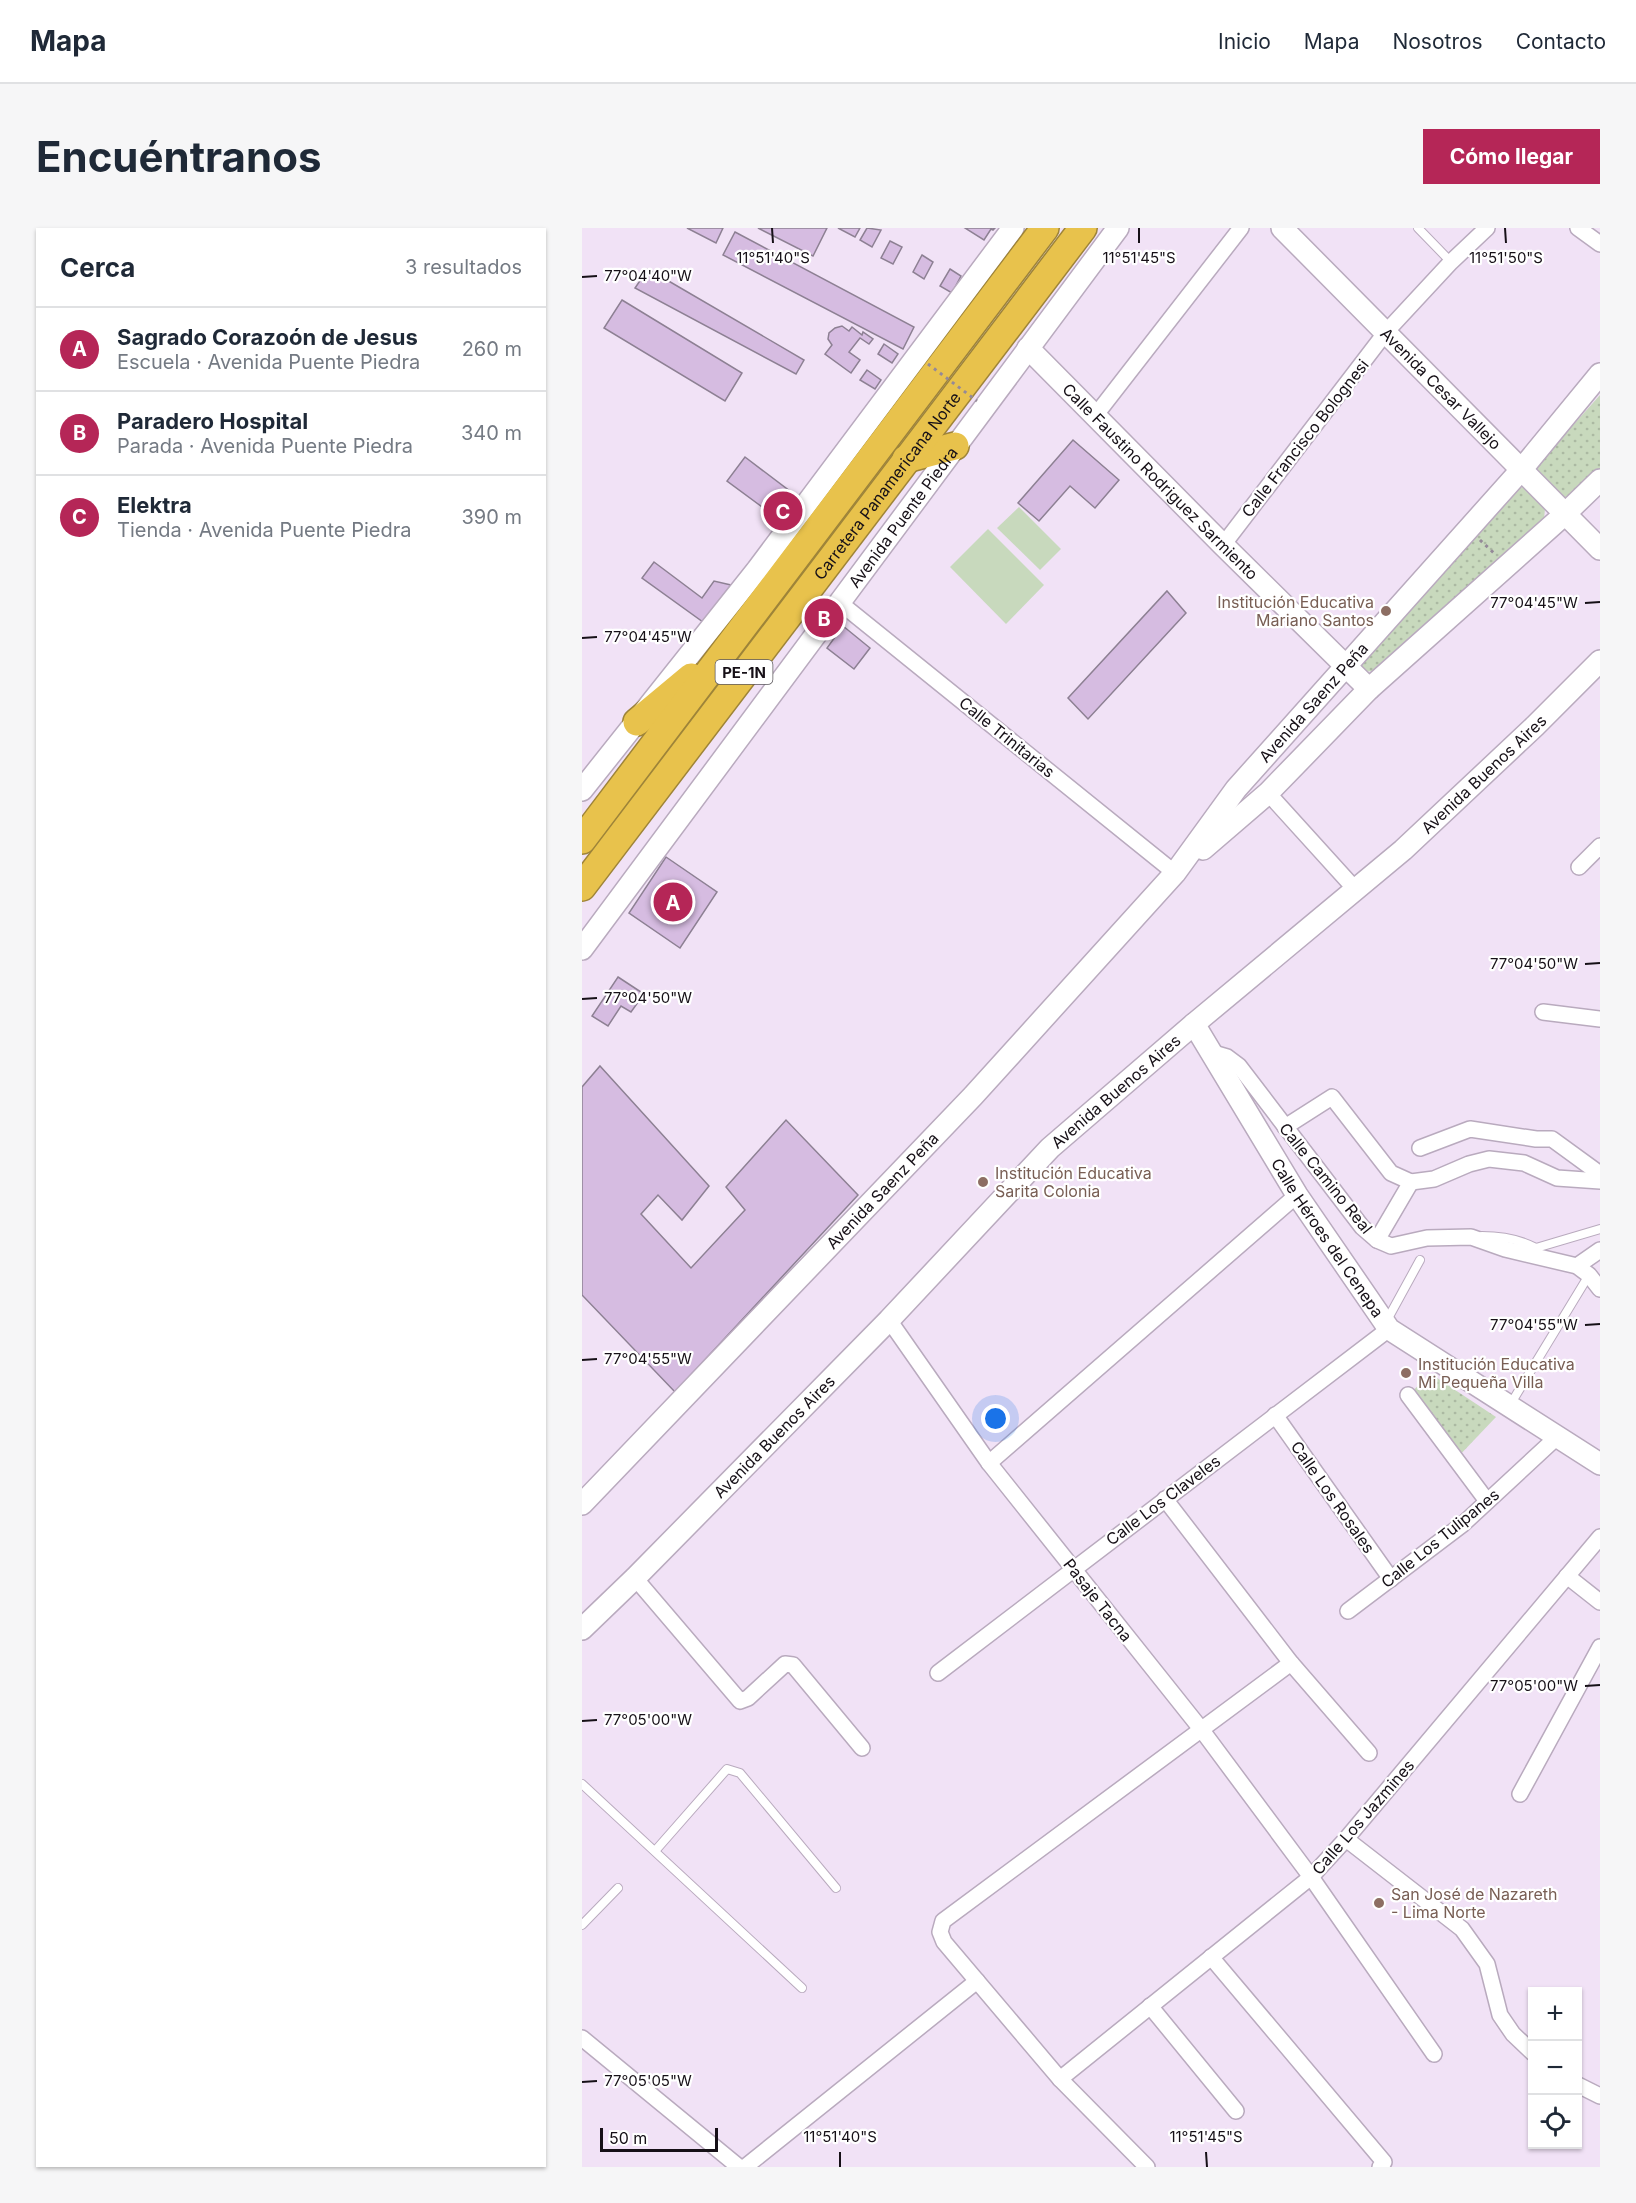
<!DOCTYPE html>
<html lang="es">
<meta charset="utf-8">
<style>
:root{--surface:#fff;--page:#f6f6f7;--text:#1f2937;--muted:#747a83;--line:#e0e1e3;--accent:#b52657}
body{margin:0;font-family:Inter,sans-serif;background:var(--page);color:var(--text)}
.controls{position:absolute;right:18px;bottom:18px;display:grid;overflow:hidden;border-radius:0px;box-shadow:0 2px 4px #0004}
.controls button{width:54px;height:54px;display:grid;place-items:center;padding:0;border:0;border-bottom:2px solid var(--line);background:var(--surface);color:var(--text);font:30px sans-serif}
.scale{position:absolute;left:18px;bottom:15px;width:118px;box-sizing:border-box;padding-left:6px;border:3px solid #161017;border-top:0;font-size:16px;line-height:21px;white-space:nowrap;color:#161017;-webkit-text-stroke:4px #fff;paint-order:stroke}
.you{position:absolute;left:414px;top:1191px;width:21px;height:21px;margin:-15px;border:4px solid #fff;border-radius:50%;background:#1a73e8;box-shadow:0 0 0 9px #1a73e833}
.badge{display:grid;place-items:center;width:39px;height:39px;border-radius:50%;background:var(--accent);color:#fff;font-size:20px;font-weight:700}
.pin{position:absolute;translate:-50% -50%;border:3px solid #fff;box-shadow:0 2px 6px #0006}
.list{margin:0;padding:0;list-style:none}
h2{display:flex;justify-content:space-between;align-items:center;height:78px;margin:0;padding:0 24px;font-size:26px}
h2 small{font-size:20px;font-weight:400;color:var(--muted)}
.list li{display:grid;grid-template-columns:39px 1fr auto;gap:18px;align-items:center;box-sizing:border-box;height:84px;padding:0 24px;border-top:2px solid var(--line)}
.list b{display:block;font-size:22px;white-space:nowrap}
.list p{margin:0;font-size:20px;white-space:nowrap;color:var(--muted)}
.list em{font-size:20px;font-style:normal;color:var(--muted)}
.icon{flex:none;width:33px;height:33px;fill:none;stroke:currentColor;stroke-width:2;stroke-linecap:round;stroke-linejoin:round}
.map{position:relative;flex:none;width:1018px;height:1939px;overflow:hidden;border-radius:0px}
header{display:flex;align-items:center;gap:36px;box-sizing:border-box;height:84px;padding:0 30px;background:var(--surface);border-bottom:2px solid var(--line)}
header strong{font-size:28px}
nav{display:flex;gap:33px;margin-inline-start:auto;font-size:21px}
.intro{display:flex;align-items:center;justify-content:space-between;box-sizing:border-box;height:144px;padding:0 36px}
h1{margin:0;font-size:42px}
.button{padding:15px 27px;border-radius:0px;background:var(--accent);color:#fff;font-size:21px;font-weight:700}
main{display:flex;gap:36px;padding:0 36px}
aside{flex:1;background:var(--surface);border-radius:0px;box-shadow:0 2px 4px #0004}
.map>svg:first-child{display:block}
</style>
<header>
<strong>Mapa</strong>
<nav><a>Inicio</a><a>Mapa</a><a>Nosotros</a><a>Contacto</a></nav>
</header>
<div class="intro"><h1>Encuéntranos</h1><a class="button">Cómo llegar</a></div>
<main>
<aside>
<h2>Cerca<small>3 resultados</small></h2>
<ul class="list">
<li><span class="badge">A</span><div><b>Sagrado Corazoón de Jesus</b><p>Escuela · Avenida Puente Piedra</p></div><em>260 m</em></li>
<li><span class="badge">B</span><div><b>Paradero Hospital</b><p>Parada · Avenida Puente Piedra</p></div><em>340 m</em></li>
<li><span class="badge">C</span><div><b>Elektra</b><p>Tienda · Avenida Puente Piedra</p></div><em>390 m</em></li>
</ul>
</aside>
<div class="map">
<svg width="1018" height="1939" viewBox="0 0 1018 1939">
<defs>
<pattern id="park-dots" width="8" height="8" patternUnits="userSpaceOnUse" patternTransform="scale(1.5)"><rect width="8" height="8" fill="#c8d9bd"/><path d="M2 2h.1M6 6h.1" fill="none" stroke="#abb9a2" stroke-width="1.8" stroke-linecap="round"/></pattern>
</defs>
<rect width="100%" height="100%" fill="#f1e2f6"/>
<g fill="#c8d9bd">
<path d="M437,279L479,321L458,342L415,300Z"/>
<path d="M406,301L462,357L424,396L368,339Z"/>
</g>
<g fill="url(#park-dots)">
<path d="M1018,167V248L986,280L951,242Z"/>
<path d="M942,259L948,262L963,281L962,291L790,443L783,444L778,439V433L935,260Z"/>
<path d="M849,1146L914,1189L874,1231L826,1167Z"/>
</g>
<g fill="#d6bce1" stroke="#8d8093" stroke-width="1.5">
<path d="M105,0H141L134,15Z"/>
<path d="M176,0H245L231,28Z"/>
<path d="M256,0H278L273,9Z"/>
<path d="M285,0L299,2L290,19L278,12Z"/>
<path d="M383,0H413L411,2L409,1L402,12Z"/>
<path d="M153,4L332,99L321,121L141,27Z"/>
<path d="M308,13L320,19L311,36L299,30Z"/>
<path d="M340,27L351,34L342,51L331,44Z"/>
<path d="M66,41L222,132L214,146L53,60Z"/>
<path d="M368,41L379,48L370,65L358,58Z"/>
<path d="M40,72L160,145L143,173L22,100Z"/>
<path d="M260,98L267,103L270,99L280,107L281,104L291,111L287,116L278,110L267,124L278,132L269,145L243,126L250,117L246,111L247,105L253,100Z"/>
<path d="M302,116L316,126L310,135L296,126Z"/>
<path d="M285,142L299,152L293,161L278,152Z"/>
<path d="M491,212L537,252L513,280L488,258L457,293L436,275Z"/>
<path d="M163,229L213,267L208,274L212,277L199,293L145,253Z"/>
<path d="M72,334L120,370L132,353L149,357L121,394L60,350Z"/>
<path d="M585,363L604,385L506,491L486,470Z"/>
<path d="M261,398L288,420L272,441L245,420Z"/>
<path d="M84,629L135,664L98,720L47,685Z"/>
<path d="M36,749L62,766L49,784L39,778L26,798L10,788Z"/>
<path d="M18,838L127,958L100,992L76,967L59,986L109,1040L163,982L144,959L204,892L276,967L93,1164L0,1067V859Z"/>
</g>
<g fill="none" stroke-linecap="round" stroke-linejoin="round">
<g stroke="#b9aabe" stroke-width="10">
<g id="lane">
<path d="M836,0L869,34"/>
<path d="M900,1008C919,1008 937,1011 954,1020L1018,1001"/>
<path d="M804,1094L838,1032"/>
<path d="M928,1177L1007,1047"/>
<path d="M0,1556L220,1760"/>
<path d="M73,1623L145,1541L158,1545L254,1660"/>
<path d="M0,1697L36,1660"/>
</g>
</g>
<g stroke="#b9aabe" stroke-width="18">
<g id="street">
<path d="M996,0L1018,16"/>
<path d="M513,188L659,0"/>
<path d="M641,317L804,104L869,34L905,0"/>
<path d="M257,374L593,645"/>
<path d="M686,565L773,661"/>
<path d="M997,639L1018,618"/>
<path d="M961,784L1018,791"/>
<path d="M628,824L645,829L657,838L780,999L795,1012L809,1018L845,1010L889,1009L923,1021L995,1038L1007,1047L1018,1061"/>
<path d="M703,899L750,869L809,945L829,954L852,951L887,936L907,931L942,935L975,950L1018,953"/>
<path d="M838,920L888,901L954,911H970L1018,946"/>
<path d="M795,1012L829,954"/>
<path d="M995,1038L1018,1022"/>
<path d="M307,1092L407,1235L619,1501L729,1649L852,1826"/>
<path d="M826,1167L905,1273"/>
<path d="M693,1187L809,1351"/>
<path d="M407,1235L715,967"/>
<path d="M583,1271L709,1435L787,1525"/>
<path d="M985,1348L1018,1374"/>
<path d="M53,1350L158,1473L166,1470L203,1436L211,1437L280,1520"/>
<path d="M766,1383L881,1296L975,1209"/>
<path d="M356,1445L807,1101"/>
<path d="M938,1566L1018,1419"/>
<path d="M764,1611L880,1701L905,1736L918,1787L931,1806L951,1825"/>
<path d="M629,1729L802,1934L798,1939"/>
<path d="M568,1778L654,1883"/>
<path d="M0,1810L157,1939"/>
<path d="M478,1851L729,1649L764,1611L1018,1309"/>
<path d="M996,1857L1018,1868"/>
<path d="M163,1939L395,1753"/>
<path d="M565,1939L478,1851L362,1714L358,1704L361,1693L709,1435"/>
</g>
</g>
<g stroke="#b9aabe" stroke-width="24">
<g id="secondary">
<path id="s1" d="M700,0L1018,321"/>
<path id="s2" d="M446,120L641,317L787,461"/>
<path d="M0,562L175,342L431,0"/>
<path d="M621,621L686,565L787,461L983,286L1018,252"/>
<path id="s3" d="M0,721L536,0"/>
<path id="s4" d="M612,796L715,967L807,1101L1018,1236"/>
<path id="s5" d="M0,1276L391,868L593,645L654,561L939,242L1018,146"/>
<path id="s6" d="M0,1401L53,1350L307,1092L468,920L612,796L821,622L953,498L1018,433"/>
</g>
</g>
<g stroke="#9e8439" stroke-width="30">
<g id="highway">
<path d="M324,231L373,218"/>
<path d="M55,494L109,449"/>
<path d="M0,612L463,0"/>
<path id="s7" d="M0,659L501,0"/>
</g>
</g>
<path stroke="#948998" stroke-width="3" stroke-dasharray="3 4.5" stroke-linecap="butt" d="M898,312L913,326"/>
<use href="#lane" stroke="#fff" stroke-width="8"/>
<use href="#street" stroke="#fff" stroke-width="15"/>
<use href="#secondary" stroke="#fff" stroke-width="21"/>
<use href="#highway" stroke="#e8c24c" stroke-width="27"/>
<path stroke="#948998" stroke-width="3" stroke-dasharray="3 4.5" stroke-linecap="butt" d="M346,136L395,173"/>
</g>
<path fill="none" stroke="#161017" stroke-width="2" d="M190,0L191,15M557,0V15M923,0L924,15M0,49L15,48M1003,375L1018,374M0,410L15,409M1003,736L1018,735M0,771L15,770M1003,1097L1018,1096M0,1132L15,1131M1003,1458L1018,1457M0,1493L15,1492M0,1854L15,1853M258,1924V1939M624,1924L625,1939"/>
<g fill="#8d6e63" stroke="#fff" stroke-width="2">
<circle cx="804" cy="383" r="6"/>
<circle cx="401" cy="954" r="6"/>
<circle cx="824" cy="1145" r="6"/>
<circle cx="797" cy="1675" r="6"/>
</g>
<g text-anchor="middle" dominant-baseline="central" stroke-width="4.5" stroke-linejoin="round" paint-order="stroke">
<rect fill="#fff" stroke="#5c585d" stroke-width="1.5" x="133.5" y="432" width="57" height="24" rx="4.5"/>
<g font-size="15" font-weight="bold" fill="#161017">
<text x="162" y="444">PE-1N</text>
</g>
<g font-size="16" fill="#161017" stroke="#fff">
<text stroke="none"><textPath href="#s1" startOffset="226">Avenida Cesar Vallejo</textPath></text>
<text transform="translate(723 210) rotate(-52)">Calle Francisco Bolognesi</text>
<text stroke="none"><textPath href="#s2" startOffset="188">Calle Faustino Rodriguez Sarmiento</textPath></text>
<text stroke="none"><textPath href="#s7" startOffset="504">Carretera Panamericana Norte</textPath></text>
<text stroke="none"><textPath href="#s3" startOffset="538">Avenida Puente Piedra</textPath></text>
<text stroke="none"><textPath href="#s5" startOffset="1086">Avenida Saenz Peña</textPath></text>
<text transform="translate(425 509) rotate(39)">Calle Trinitarias</text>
<text stroke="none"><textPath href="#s6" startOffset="1244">Avenida Buenos Aires</textPath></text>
<text stroke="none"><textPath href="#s6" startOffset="758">Avenida Buenos Aires</textPath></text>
<text transform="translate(744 950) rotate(51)">Calle Camino Real</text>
<text stroke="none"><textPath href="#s5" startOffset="434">Avenida Saenz Peña</textPath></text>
<text stroke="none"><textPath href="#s4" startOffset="252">Calle Héroes del Cenepa</textPath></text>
<text stroke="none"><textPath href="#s6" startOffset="272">Avenida Buenos Aires</textPath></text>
<text transform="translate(751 1269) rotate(55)">Calle Los Rosales</text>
<text transform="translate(581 1272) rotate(-37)">Calle Los Claveles</text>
<text transform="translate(858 1310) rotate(-39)">Calle Los Tulipanes</text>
<text transform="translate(516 1372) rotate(52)">Pasaje Tacna</text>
<text transform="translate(781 1589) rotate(-49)">Calle Los Jazmines</text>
</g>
<g font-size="16" fill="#785e54" stroke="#fff" text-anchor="start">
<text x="792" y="374" text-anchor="end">Institución Educativa<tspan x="792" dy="18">Mariano Santos</tspan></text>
<text x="413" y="945">Institución Educativa<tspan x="413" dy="18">Sarita Colonia</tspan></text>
<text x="836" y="1136">Institución Educativa<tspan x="836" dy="18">Mi Pequeña Villa</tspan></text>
<text x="809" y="1666">San José de Nazareth<tspan x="809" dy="18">- Lima Norte</tspan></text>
</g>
</g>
<g font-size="15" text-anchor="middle" fill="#161017" stroke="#fff" stroke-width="4.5" stroke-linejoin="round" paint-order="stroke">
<text x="191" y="35">11°51'40"S</text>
<text x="557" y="35">11°51'45"S</text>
<text x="924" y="35">11°51'50"S</text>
<text x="66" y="53">77°04'40"W</text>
<text x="952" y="380">77°04'45"W</text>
<text x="66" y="414">77°04'45"W</text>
<text x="952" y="741">77°04'50"W</text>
<text x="66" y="775">77°04'50"W</text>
<text x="952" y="1102">77°04'55"W</text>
<text x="66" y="1136">77°04'55"W</text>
<text x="952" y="1463">77°05'00"W</text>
<text x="66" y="1497">77°05'00"W</text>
<text x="66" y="1858">77°05'05"W</text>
<text x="258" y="1914">11°51'40"S</text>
<text x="624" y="1914">11°51'45"S</text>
</g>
</svg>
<div class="controls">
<button>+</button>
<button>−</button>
<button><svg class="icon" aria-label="locate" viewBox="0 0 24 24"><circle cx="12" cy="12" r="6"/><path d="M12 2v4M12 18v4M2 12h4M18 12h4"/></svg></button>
</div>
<div class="scale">50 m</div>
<div class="you"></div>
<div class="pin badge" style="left:91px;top:674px">A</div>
<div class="pin badge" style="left:242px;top:390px">B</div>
<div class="pin badge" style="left:201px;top:283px">C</div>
</div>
</main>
